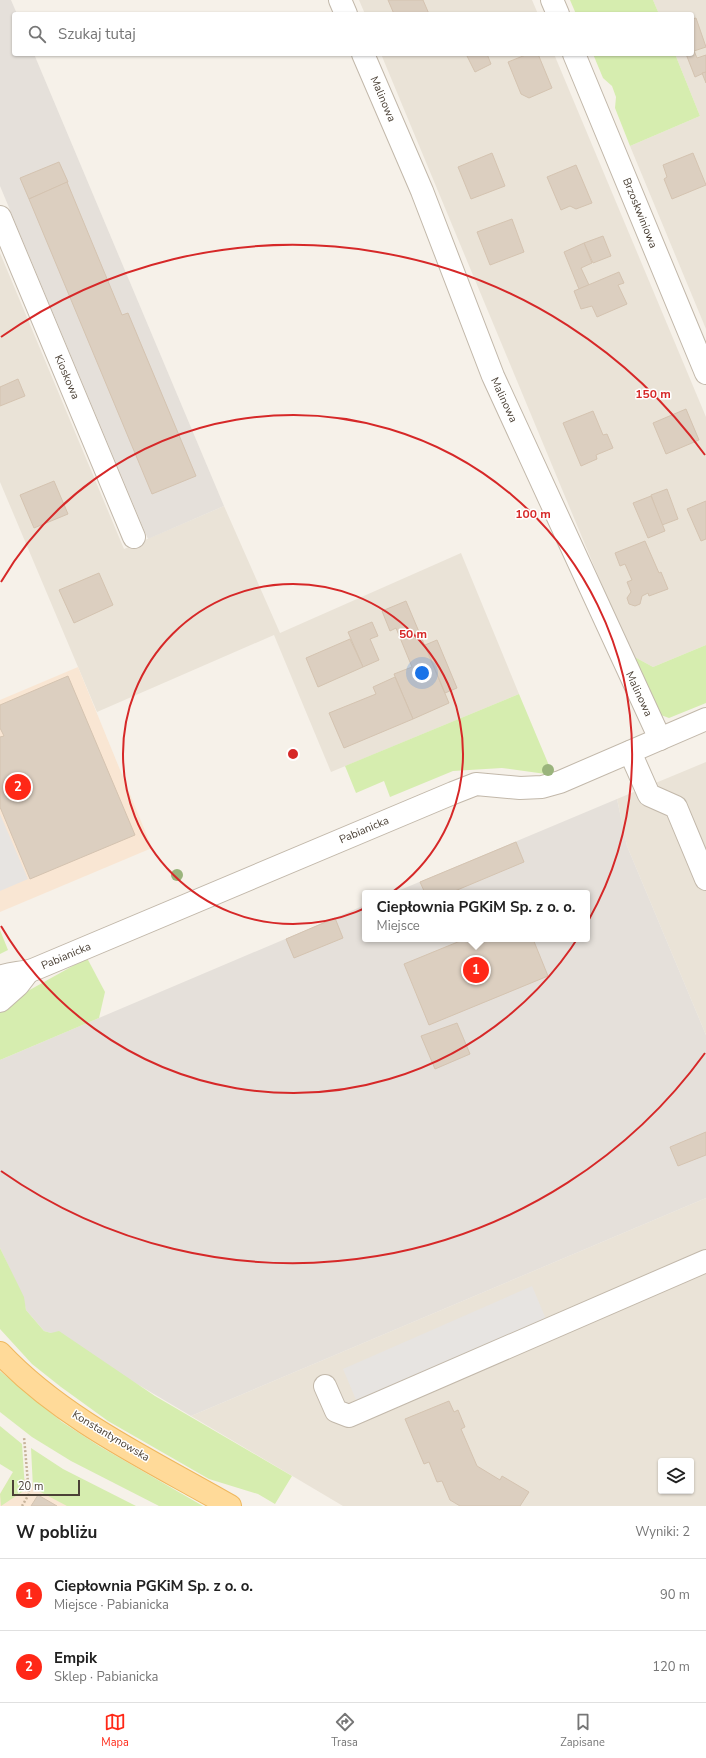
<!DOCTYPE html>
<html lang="pl">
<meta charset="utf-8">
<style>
:root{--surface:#fff;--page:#f6f6f6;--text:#222;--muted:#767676;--line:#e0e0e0;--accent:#ff2817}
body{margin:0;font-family:"Nunito Sans",sans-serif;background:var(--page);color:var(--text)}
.controls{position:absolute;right:12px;bottom:12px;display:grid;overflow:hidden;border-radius:4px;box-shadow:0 1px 3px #0004}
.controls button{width:36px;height:36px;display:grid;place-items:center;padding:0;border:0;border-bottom:1px solid var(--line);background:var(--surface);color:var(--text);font:20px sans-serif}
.scale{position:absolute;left:12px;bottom:10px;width:68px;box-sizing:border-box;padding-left:4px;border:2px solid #4b4136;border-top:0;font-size:11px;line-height:14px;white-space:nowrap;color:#4b4136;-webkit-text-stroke:3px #fff;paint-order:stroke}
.you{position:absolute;left:422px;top:673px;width:14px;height:14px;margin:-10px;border:3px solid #fff;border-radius:50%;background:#1a73e8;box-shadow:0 0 0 6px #1a73e833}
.badge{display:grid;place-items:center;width:26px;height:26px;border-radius:50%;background:var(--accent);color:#fff;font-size:13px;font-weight:700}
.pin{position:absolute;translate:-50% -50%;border:2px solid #fff;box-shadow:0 1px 4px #0006}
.popup{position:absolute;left:362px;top:890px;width:228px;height:52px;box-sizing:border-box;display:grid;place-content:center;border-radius:4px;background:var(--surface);filter:drop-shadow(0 1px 3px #0005);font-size:13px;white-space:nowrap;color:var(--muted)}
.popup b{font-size:15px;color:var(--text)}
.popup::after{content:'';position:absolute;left:50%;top:100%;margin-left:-8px;border:8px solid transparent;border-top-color:var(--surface)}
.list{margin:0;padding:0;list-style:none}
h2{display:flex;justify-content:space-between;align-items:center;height:52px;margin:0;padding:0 16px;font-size:17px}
h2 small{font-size:13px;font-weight:400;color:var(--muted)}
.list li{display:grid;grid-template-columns:26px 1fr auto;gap:12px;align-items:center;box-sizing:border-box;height:72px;padding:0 16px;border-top:1px solid var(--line)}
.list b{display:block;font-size:15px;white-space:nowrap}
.list p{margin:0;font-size:13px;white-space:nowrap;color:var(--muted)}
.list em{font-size:13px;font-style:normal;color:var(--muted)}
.icon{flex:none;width:22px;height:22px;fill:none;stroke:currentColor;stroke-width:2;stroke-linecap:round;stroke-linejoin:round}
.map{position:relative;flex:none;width:706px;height:1506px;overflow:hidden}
.search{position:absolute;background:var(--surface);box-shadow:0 1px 3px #0004;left:12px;right:12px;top:12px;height:44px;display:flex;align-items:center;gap:10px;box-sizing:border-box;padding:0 14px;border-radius:4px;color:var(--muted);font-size:15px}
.sheet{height:196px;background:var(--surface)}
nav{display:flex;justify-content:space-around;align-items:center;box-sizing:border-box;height:56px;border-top:1px solid var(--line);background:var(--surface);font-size:11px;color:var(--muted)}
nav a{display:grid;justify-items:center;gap:2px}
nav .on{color:var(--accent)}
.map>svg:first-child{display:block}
</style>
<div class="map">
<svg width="706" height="1506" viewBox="0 0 706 1506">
<rect width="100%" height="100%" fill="#f6f1e9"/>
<g fill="#eae3d7" fill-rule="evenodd">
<path d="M359,0H532L538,14H365Z"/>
<path d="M653,0H706V329L630,146L700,116L675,54H692V14H659Z"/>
<path d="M381,54H554L706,417V645L653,667L631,655Z"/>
<path d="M0,253L124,549L224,506L280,633L461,553L519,694L331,772L274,635L97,712L0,482Z"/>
<path d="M706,762V1035L627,846L617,799Z"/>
<path d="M706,1198V1506H343L191,1416ZM661,1461H691V1491H661Z"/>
</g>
<g fill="#f9e6d3">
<path d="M78,667L152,848L0,912V700Z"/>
<path d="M13,1472L73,1506H0V1494Z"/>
</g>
<g fill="#e5e0da">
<path d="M0,0H11L17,14H14V54H34L224,506L148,539L0,186Z"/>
<path d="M617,799L627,846L706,1035V1198L191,1416L51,1333L44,1331L26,1310L23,1297L0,1248V1060L365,905V939H587V893H393Z"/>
</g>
<g fill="#d6edaf">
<path d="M570,0H653L659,14H576Z"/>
<path d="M593,54H675L700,116L630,146L615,108L616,97L612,86L603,78Z"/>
<path d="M706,645V703L669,718L658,714L631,655L653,667Z"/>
<path d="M519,694L553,775L502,768L453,771L390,797L384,781L356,793L345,766Z"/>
<path d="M0,930L8,950L0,954Z"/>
<path d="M87,958L105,992L99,1018L0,1060V1012L26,992Z"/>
<path d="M0,1248L24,1297L26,1310L44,1331L51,1333L59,1331L155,1396L292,1476L275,1504L258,1494L209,1479L108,1421L61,1387L32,1364L0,1329Z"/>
<path d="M0,1371L62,1422L99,1446L203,1506H159L71,1461L32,1437L0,1412Z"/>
<path d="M0,1426L22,1444L25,1490L1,1506L0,1494L13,1472L0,1464Z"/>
<path d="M31,1448L63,1469L136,1506H67L33,1488Z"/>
</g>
<g fill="#e7e4e1">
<path d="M0,814L28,879L0,891Z"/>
<path d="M532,1286L546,1319L357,1402L343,1369Z"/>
</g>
<g fill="#dccfc0" stroke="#d4c3b0">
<path d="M388,0H423L429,14H394Z"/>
<path d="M696,18L706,47L694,51L697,58L706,55V72L695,77L686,54H692V19Z"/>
<path d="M466,54H487L491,64L475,72Z"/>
<path d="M528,54H538L552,88L529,98L521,94L508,62Z"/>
<path d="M706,72V83L702,73Z"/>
<path d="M492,153L505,186L471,199L458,167Z"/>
<path d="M693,153L706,185L672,199L664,179L667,177L663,165Z"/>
<path d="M59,162L68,182L29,199L20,178Z"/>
<path d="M576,165L592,203L576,209L570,206L561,210L547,177Z"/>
<path d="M67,182L122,315L128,313L196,476L152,494L29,199Z"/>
<path d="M512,219L524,252L490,265L477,232Z"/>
<path d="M603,236L611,256L593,263L584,243Z"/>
<path d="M584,243L592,263L581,268L589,285L579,289L564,252Z"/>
<path d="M619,272L624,283L618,285L627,304L597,317L592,306L581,309L574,291Z"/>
<path d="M18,379L25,396L0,406V387Z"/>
<path d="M686,409L699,440L666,454L653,423Z"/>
<path d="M593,411L603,435L607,434L613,448L596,455L597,459L581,466L563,423Z"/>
<path d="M54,481L68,514L34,528L20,495Z"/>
<path d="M667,489L678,519L662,525L651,495Z"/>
<path d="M651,496L665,531L648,538L633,503Z"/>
<path d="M706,501V539L701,541L687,509Z"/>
<path d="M645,541L659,573L661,572L668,589L649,596L648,593L642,596L640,604L635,606L629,604L627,598L631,592L627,582L632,580L625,564L620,566L615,553Z"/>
<path d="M99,573L113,605L74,623L59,590Z"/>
<path d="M406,601L449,703L413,719L394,674L412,667L396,628L390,631L382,611Z"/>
<path d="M372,622L378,636L370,639L379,660L363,667L348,632Z"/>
<path d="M350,639L363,667L318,687L306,658Z"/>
<path d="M437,640L457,688L445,693L425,645Z"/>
<path d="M68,676L135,835L30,879L0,807V737L4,736L0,728V705Z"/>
<path d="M395,677L413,719L344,748L329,713L376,694L373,687Z"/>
<path d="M516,842L524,862L450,893H425L420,882Z"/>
<path d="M335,918L343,938L294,958L286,939Z"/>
<path d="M465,939H533L548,976L429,1025L404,964Z"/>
<path d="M457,1023L470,1054L435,1069L421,1036Z"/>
<path d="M706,1132V1155L678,1166L670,1147Z"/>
<path d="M449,1401L454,1412L458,1410L465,1427L461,1429L477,1466L500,1480L502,1476L529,1492L520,1506H460L450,1500L442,1481L437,1482L429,1462L424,1464L405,1419Z"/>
<path d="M38,1495L57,1506H31Z"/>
</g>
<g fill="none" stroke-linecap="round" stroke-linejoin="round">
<g stroke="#c2b8aa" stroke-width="24">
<g id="minor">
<path d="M340,0L346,14"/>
<path d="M552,0L558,14"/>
<path d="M363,54L422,191L493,376L660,739"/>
<path d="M574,54L706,373"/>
<path d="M0,217L134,537"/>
<path d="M630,752L649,795L676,807L706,879"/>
<path d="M0,977C11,972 23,974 35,969L453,793L476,784L520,788L542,787L560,782L706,719"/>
<path d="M0,1001L18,985L28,972"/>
<path d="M325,1386L336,1411L349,1416L706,1261"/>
</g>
</g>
<g stroke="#efb85e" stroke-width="24">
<path id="major" d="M0,1353C63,1420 152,1461 230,1506"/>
</g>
<path stroke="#c6b39a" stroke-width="2.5" stroke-dasharray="2 2" stroke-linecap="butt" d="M22,1506L29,1494L24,1437"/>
<use href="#minor" stroke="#fff" stroke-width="22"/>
<use href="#major" stroke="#ffda99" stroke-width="22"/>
</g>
<g fill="#9ab47c">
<circle cx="548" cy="770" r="6"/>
<circle cx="177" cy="875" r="6"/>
</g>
<g fill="none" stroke="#d62828" stroke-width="2">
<circle cx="293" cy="754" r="170"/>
<path d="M1 582A339 339 0 1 1 1 926"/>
<path d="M705 1053A509 509 0 0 1 1 1171M1 337A509 509 0 0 1 705 455"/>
</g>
<g text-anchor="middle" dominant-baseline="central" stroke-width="3" stroke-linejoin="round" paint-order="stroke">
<g font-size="11" fill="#4b4136" stroke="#fff">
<text transform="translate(383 99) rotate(67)">Malinowa</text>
<text transform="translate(640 213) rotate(68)">Brzoskwiniowa</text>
<text transform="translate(67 377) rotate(67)">Kioskowa</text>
<text transform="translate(504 400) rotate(65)">Malinowa</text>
<text transform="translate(639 694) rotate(65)">Malinowa</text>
<text transform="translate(364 830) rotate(-23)">Pabianicka</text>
<text transform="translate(66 956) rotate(-23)">Pabianicka</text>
<text transform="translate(111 1436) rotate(31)">Konstantynowska</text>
</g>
</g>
<circle cx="293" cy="754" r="6" fill="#d62828" stroke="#fff" stroke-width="2"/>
<g font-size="12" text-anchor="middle" font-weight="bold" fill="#d62828" stroke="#fff" stroke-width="3" stroke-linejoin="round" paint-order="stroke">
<text x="653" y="398">150 m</text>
<text x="533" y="518">100 m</text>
<text x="413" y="638">50 m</text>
</g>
</svg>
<div class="controls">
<button><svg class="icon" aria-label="layers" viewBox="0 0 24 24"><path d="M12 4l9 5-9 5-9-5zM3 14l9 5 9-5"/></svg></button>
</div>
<div class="scale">20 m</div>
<div class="you"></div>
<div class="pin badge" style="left:476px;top:970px">1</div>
<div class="popup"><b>Ciepłownia PGKiM Sp. z o. o.</b>Miejsce</div>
<div class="pin badge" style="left:18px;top:787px">2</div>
<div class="search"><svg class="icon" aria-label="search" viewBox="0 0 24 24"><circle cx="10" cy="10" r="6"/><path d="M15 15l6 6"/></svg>Szukaj tutaj</div>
</div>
<section class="sheet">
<h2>W pobliżu<small>Wyniki: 2</small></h2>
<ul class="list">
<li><span class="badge">1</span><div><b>Ciepłownia PGKiM Sp. z o. o.</b><p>Miejsce · Pabianicka</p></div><em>90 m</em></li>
<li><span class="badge">2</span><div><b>Empik</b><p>Sklep · Pabianicka</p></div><em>120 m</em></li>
</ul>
</section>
<nav>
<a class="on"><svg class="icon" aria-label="map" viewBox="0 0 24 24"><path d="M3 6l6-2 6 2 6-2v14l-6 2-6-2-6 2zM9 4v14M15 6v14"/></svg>Mapa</a>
<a><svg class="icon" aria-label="directions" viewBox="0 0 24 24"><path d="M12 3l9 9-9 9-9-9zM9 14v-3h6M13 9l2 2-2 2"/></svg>Trasa</a>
<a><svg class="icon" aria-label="saved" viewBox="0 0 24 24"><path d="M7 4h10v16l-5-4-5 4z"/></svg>Zapisane</a>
</nav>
